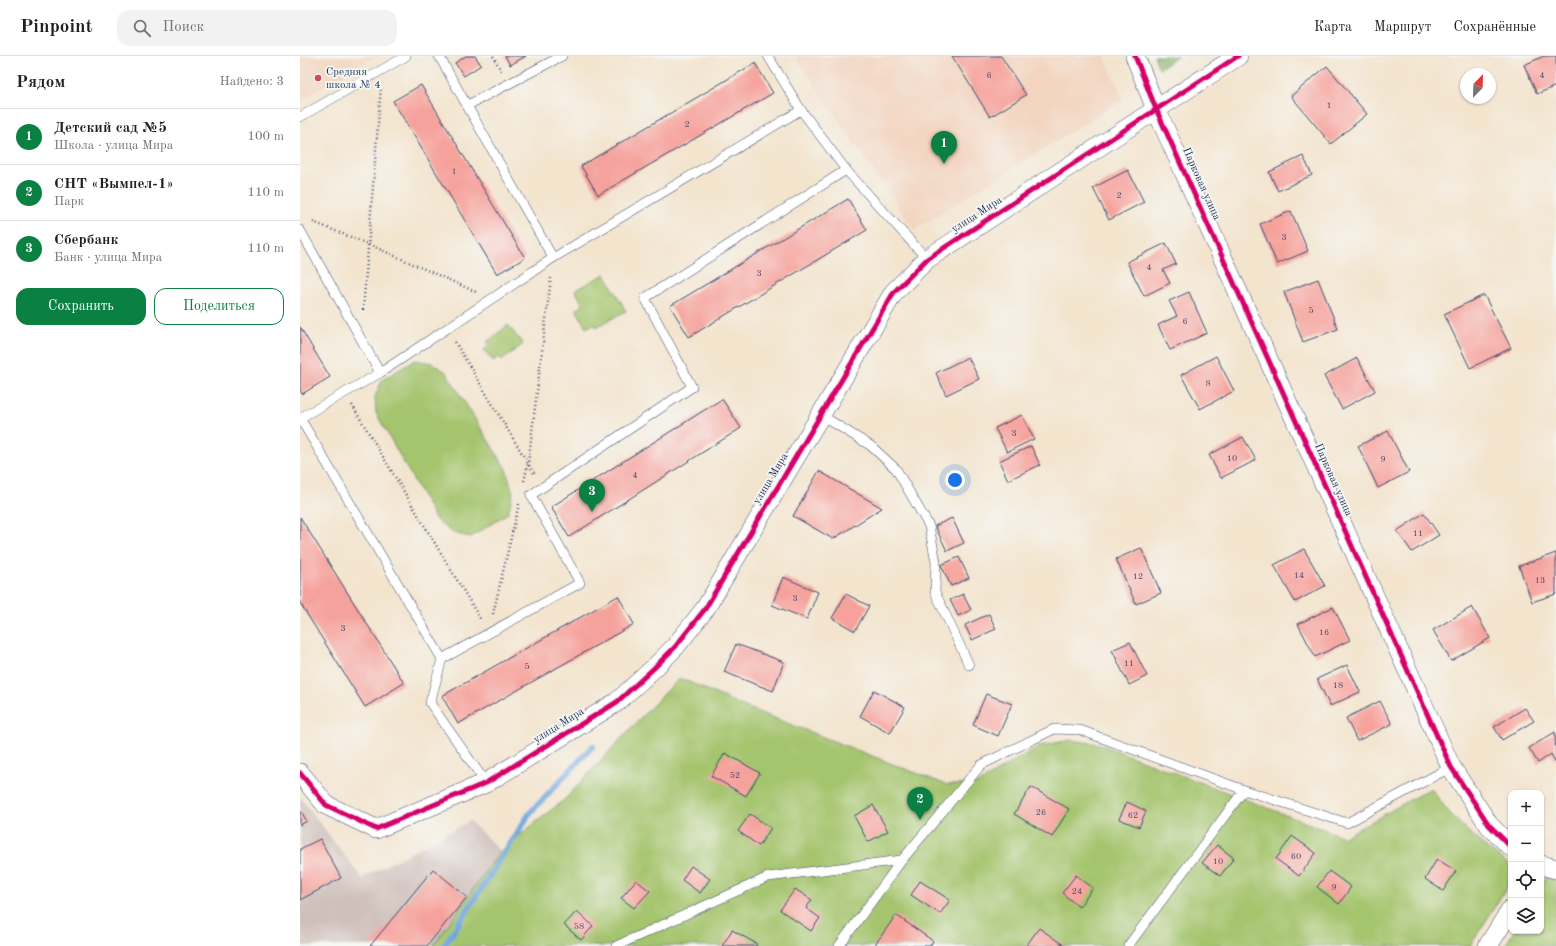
<!DOCTYPE html>
<html lang="ru">
<meta charset="utf-8">
<style>
body{margin:0;font-family:"Old Standard TT",serif;background:#f2f2f2;color:#202124}
.controls{position:absolute;right:12px;bottom:12px;display:grid;overflow:hidden;border-radius:8px;box-shadow:0 1px 3px #0004}
.controls button{width:36px;height:36px;display:grid;place-items:center;padding:0;border:0;border-bottom:1px solid #e0e0e0;background:#fff;color:#202124;font:20px sans-serif}
.compass{position:absolute;left:1160px;top:12px;width:36px;height:36px;border-radius:50%;background:#fff;box-shadow:0 1px 3px #0004;rotate:23deg}
.you{position:absolute;left:655px;top:424px;width:14px;height:14px;margin:-10px;border:3px solid #fff;border-radius:50%;background:#1a73e8;box-shadow:0 0 0 6px #1a73e833}
.badge{display:grid;place-items:center;width:26px;height:26px;border-radius:50%;background:#0b8043;color:#fff;font-size:13px;font-weight:700}
.pin{position:absolute;translate:-50% -33px;filter:drop-shadow(0 1px 2px #0008)}
.pin::after{content:'';position:absolute;top:21px;width:14px;height:12px;background:inherit;clip-path:polygon(0 0,100% 0,50% 100%)}
.list{margin:0;padding:0;list-style:none}
h2{display:flex;justify-content:space-between;align-items:center;height:52px;margin:0;padding:0 16px;font-size:17px}
h2 small{font-size:13px;font-weight:400;color:#757577}
.list li{display:grid;grid-template-columns:26px 1fr auto;gap:12px;align-items:center;box-sizing:border-box;height:56px;padding:0 16px;border-top:1px solid #e0e0e0}
.list b{display:block;font-size:15px;white-space:nowrap}
.list p{margin:0;font-size:13px;white-space:nowrap;color:#757577}
.list em{font-size:13px;font-style:normal;color:#757577}
.actions{display:flex;gap:8px;padding:12px 16px}
.actions a{flex:1;padding:9px 0;border:1px solid #0b8043;border-radius:12px;text-align:center;font-size:14px;color:#0b8043}
.actions .main{background:#0b8043;color:#fff}
.icon{flex:none;width:22px;height:22px;fill:none;stroke:currentColor;stroke-width:2;stroke-linecap:round;stroke-linejoin:round}
.map{position:relative;flex:none;width:1256px;height:890px;overflow:hidden}
header{display:flex;align-items:center;gap:24px;box-sizing:border-box;height:56px;padding:0 20px;background:#fff;border-bottom:1px solid #e0e0e0}
header strong{font-size:19px}
nav{display:flex;gap:22px;margin-inline-start:auto;font-size:14px}
.search{width:280px;height:36px;background:#f2f2f2;display:flex;align-items:center;gap:10px;box-sizing:border-box;padding:0 14px;border-radius:12px;color:#757577;font-size:15px}
main{display:flex}
aside{flex:1;background:#fff}
.map>svg:first-child{display:block}
</style>
<header>
<strong>Pinpoint</strong>
<div class="search"><svg class="icon" aria-label="search" viewBox="0 0 24 24"><circle cx="10" cy="10" r="6"/><path d="M15 15l6 6"/></svg>Поиск</div>
<nav><a>Карта</a><a>Маршрут</a><a>Сохранённые</a></nav>
</header>
<main>
<aside>
<h2>Рядом<small>Найдено: 3</small></h2>
<ul class="list">
<li><span class="badge">1</span><div><b>Детский сад №5</b><p>Школа · улица Мира</p></div><em>100 m</em></li>
<li><span class="badge">2</span><div><b>СНТ «Вымпел-1»</b><p>Парк</p></div><em>110 m</em></li>
<li><span class="badge">3</span><div><b>Сбербанк</b><p>Банк · улица Мира</p></div><em>110 m</em></li>
</ul>
<div class="actions"><a class="main">Сохранить</a><a>Поделиться</a></div>
</aside>
<div class="map">
<svg width="1256" height="890" viewBox="0 0 1256 890">
<rect width="100%" height="100%" fill="#f6f6f2"/>
<filter id="ink" filterUnits="userSpaceOnUse"><feTurbulence type="fractalNoise" baseFrequency=".025" numOctaves="2"/><feDisplacementMap in="SourceGraphic" scale="8" xChannelSelector="R" yChannelSelector="G"/><feConvolveMatrix kernelMatrix="1 2 1 2 8 2 1 2 1" color-interpolation-filters="sRGB"/></filter>
<filter id="wash" filterUnits="userSpaceOnUse"><feTurbulence type="fractalNoise" baseFrequency=".012" numOctaves="4" result="noise"/><feDisplacementMap in="SourceGraphic" scale="16" xChannelSelector="R" yChannelSelector="G"/><feGaussianBlur stdDeviation="0.9" result="paint"/><feColorMatrix in="noise" values="0 0 0 0 0 0 0 0 0 0 0 0 0 0 0 0 0 1.4 0 .05"/><feComposite in="paint" operator="in"/></filter>
<g filter="url(#wash)">
<rect width="100%" height="100%" fill="#f3e4ce"/>
<g fill="#f3d4bf">
<path d="M0,0H74L0,45Z"/>
<path d="M495,0H804L823,43L614,174Z"/>
</g>
<path fill="#cfc0bb" d="M0,741L62,822L170,765L200,795L133,890H0Z"/>
<g fill="#a4c46d" stroke="#607a66">
<path d="M305,218L326,255L296,271L294,268L286,272L276,253L283,249L275,234Z"/>
<path d="M208,269L223,288L202,305L199,300L193,305L184,294L189,289L187,286Z"/>
<path d="M115,304L132,307L146,316L206,413L213,437L208,457L171,481L153,477L136,464L76,357L75,341L82,324Z"/>
<path d="M380,622L443,650L647,729L677,728L739,690L771,684L799,688L1044,781L1131,732C1152,765 1181,788 1211,810V825L1170,890H133L200,795L265,743L345,657Z"/>
<path d="M1247,821L1256,823V890H1205L1214,875H1241V831Z"/>
</g>
<path fill="#83aa60" stroke="#4f6c5f" d="M854,0H879L859,13Z"/>
<g fill="none" stroke-linecap="round" stroke-linejoin="round">
<path stroke="#6da5db" stroke-width="6" d="M144,890L230,757L293,690"/>
</g>
<g id="blocks">
<g fill="#f6a29c">
<path d="M166,0H175L181,9L164,20L155,7Z"/>
<path d="M205,0H226L210,9Z"/>
<path d="M652,0H701L726,39L690,61Z"/>
<path d="M1244,0H1256V30L1237,38L1224,9Z"/>
<path d="M455,7L473,37L298,139L281,110Z"/>
<path d="M1027,10L1067,58L1031,88L991,40Z"/>
<path d="M121,29L225,202L197,218L93,45Z"/>
<path d="M1003,100L1012,119L978,135L969,116Z"/>
<path d="M828,114L844,146L809,164L793,132Z"/>
<path d="M548,143L567,174L389,281L370,250Z"/>
<path d="M991,155L1008,195L977,208L960,168Z"/>
<path d="M866,187L876,208L863,214L870,227L844,240L827,206Z"/>
<path d="M1018,223L1038,273L1003,286L984,236Z"/>
<path d="M889,236L907,277L870,294L858,269L877,260L869,245Z"/>
<path d="M1184,239L1211,292L1170,312L1144,258Z"/>
<path d="M0,271L30,321L2,338L0,334Z"/>
<path d="M916,300L934,335L900,353L881,319Z"/>
<path d="M668,301L679,323L646,339L636,317Z"/>
<path d="M1057,302L1075,335L1042,353L1024,320Z"/>
<path d="M422,343L441,372L269,481L251,451Z"/>
<path d="M722,359L734,383L707,396L695,372Z"/>
<path d="M1088,375L1109,416L1078,432L1058,390Z"/>
<path d="M943,381L956,404L921,422L909,399Z"/>
<path d="M731,390L740,409L708,424L699,405Z"/>
<path d="M519,415L582,452L533,483L493,460Z"/>
<path d="M1124,457L1139,479L1112,496L1097,475Z"/>
<path d="M0,461L104,627L65,651L0,547Z"/>
<path d="M652,462L664,487L647,495L635,470Z"/>
<path d="M841,492L861,537L836,548L816,503Z"/>
<path d="M1004,493L1025,530L995,546L974,509Z"/>
<path d="M1256,497V538L1232,546L1219,510Z"/>
<path d="M659,501L669,522L651,530L641,509Z"/>
<path d="M483,521L518,536L507,563L472,549Z"/>
<path d="M546,538L569,550L555,575L532,562Z"/>
<path d="M663,538L671,554L658,560L650,544Z"/>
<path d="M318,540L334,568L158,668L142,640Z"/>
<path d="M1033,551L1050,584L1015,601L998,568Z"/>
<path d="M1172,551L1190,582L1151,605L1133,574Z"/>
<path d="M689,558L696,573L672,584L665,569Z"/>
<path d="M830,586L847,620L829,629L812,594Z"/>
<path d="M436,588L484,606L473,635L424,616Z"/>
<path d="M1047,609L1060,636L1030,650L1017,623Z"/>
<path d="M574,634L605,651L590,677L560,660Z"/>
<path d="M686,638L712,648L698,680L673,669Z"/>
<path d="M1080,645L1092,668L1057,685L1046,662Z"/>
<path d="M1225,652L1234,665L1202,684L1194,671Z"/>
<path d="M1255,676L1256,707L1251,698L1238,707L1229,692Z"/>
<path d="M425,697L460,717L446,740L411,720Z"/>
<path d="M731,731L769,753L752,781L714,758Z"/>
<path d="M827,746L846,755L839,771L819,763Z"/>
<path d="M573,749L588,775L568,786L554,760Z"/>
<path d="M0,754L7,765L0,769Z"/>
<path d="M450,758L471,772L459,790L438,775Z"/>
<path d="M992,780L1016,797L999,820L976,803Z"/>
<path d="M20,783L41,822L0,844V793Z"/>
<path d="M917,789L934,802L920,820L902,807Z"/>
<path d="M1137,803L1156,815L1143,835L1125,823Z"/>
<path d="M391,810L410,823L400,837L382,824Z"/>
<path d="M133,813L167,841L127,890H70Z"/>
<path d="M1029,815L1051,831L1039,848L1017,831Z"/>
<path d="M776,819L793,832L779,851L762,837Z"/>
<path d="M336,824L350,835L334,852L321,842Z"/>
<path d="M620,825L650,844L640,858L611,839Z"/>
<path d="M495,833L512,844L506,852L520,862L511,875L480,854Z"/>
<path d="M277,855L293,870L281,884L264,869Z"/>
<path d="M596,859L633,885L630,890H574Z"/>
<path d="M739,872L765,890H726Z"/>
<path d="M432,874L457,888L456,890H422Z"/>
</g>
</g>
</g>
<g filter="url(#ink)">
<use href="#blocks" fill-opacity="0" stroke="#3b4a6f" stroke-width="1"/>
<g fill="none" stroke-linecap="round" stroke-linejoin="round">
<defs>
<g id="lane">
<path d="M468,0L501,54"/>
<path d="M168,49L262,0"/>
<path d="M0,61L106,0"/>
<path d="M0,174L80,317"/>
<path d="M253,202L501,54L546,114"/>
<path d="M521,359L571,390L596,413L629,470L636,506L635,536L669,609"/>
<path d="M0,362L80,317L253,202L139,0"/>
<path d="M0,362L142,603L130,647L186,727"/>
<path d="M142,603L280,527L231,439L392,331L345,242L546,114L627,203"/>
<path d="M316,890L468,821L602,804"/>
<path d="M539,890L602,804L681,709L754,673L780,674L944,734L1047,767L1151,711"/>
<path d="M828,890L944,734"/>
</g>
<g id="street">
<path d="M835,0L856,53L1151,711L1189,769L1211,791"/>
<path d="M0,717L26,749L76,773L186,727L317,646L354,612L375,591L405,553L594,236L627,203L938,0"/>
<path d="M1241,809L1256,813"/>
<path d="M1188,890L1211,853"/>
</g>
</defs>
<use href="#lane" stroke="#3b4a6f" stroke-width="10"/>
<use href="#street" stroke="#3b4a6f" stroke-width="20"/>
<g stroke="#3b4a6f" stroke-width="2.5" stroke-dasharray="1 3" stroke-linecap="butt">
<path d="M193,0L201,15"/>
<path d="M13,166L68,188L176,236"/>
<path d="M63,254L81,31"/>
<path d="M155,286L235,419"/>
<path d="M52,349L181,564"/>
<path d="M224,425L228,408L251,222"/>
<path d="M193,558L219,448"/>
</g>
<use href="#lane" stroke="#fff" stroke-width="9"/>
<use href="#street" stroke="#fff" stroke-width="19"/>
<defs>
<g id="cycleway">
<path d="M835,0L856,53L1151,711L1189,769L1211,791"/>
<path d="M0,717L26,749L76,773L186,727L317,646L354,612L375,591L405,553L594,236L627,203L938,0"/>
</g>
</defs>
<use href="#cycleway" stroke="#f6f6f2" stroke-width="8"/>
<use href="#cycleway" stroke="#d6006c" stroke-width="5"/>
</g>
</g>
<circle fill="#d1495b" stroke="#f6f6f2" stroke-width="1.5" cx="18" cy="22" r="4"/>
<g text-anchor="middle" dominant-baseline="central" stroke-width="3.5" stroke-linejoin="round" paint-order="stroke">
<g font-size="9" fill="#524c6e">
<text x="689" y="19">6</text>
<text x="1242" y="19">4</text>
<text x="1029" y="49">1</text>
<text x="387" y="68">2</text>
<text x="154" y="115">1</text>
<text x="819" y="139">2</text>
<text x="984" y="181">3</text>
<text x="849" y="211">4</text>
<text x="459" y="217">3</text>
<text x="1011" y="254">5</text>
<text x="885" y="265">6</text>
<text x="908" y="327">8</text>
<text x="714" y="377">3</text>
<text x="932" y="402">10</text>
<text x="1083" y="403">9</text>
<text x="335" y="419">4</text>
<text x="1118" y="477">11</text>
<text x="999" y="519">14</text>
<text x="838" y="520">12</text>
<text x="1240" y="524">13</text>
<text x="495" y="542">3</text>
<text x="43" y="572">3</text>
<text x="1024" y="576">16</text>
<text x="829" y="607">11</text>
<text x="227" y="610">5</text>
<text x="1038" y="629">18</text>
<text x="435" y="719">52</text>
<text x="741" y="756">26</text>
<text x="833" y="759">62</text>
<text x="996" y="800">60</text>
<text x="918" y="805">10</text>
<text x="1034" y="831">9</text>
<text x="777" y="835">24</text>
<text x="279" y="870">58</text>
</g>
<g font-size="11" fill="#1b2f5e" stroke="#f6f6f2" text-anchor="start">
<text x="26" y="16">Средняя<tspan x="26" dy="13">школа № 4</tspan></text>
</g>
<g font-size="11" fill="#1b2f5e" stroke="#f6f6f2">
<text transform="translate(901 128) rotate(66)">Парковая улица</text>
<text transform="translate(677 159) rotate(-33)">улица Мира</text>
<text transform="translate(471 423) rotate(-59)">улица Мира</text>
<text transform="translate(1033 424) rotate(66)">Парковая улица</text>
<text transform="translate(259 670) rotate(-32)">улица Мира</text>
</g>
</g>
</svg>
<div class="controls">
<button>+</button>
<button>−</button>
<button><svg class="icon" aria-label="locate" viewBox="0 0 24 24"><circle cx="12" cy="12" r="6"/><path d="M12 2v4M12 18v4M2 12h4M18 12h4"/></svg></button>
<button><svg class="icon" aria-label="layers" viewBox="0 0 24 24"><path d="M12 4l9 5-9 5-9-5zM3 14l9 5 9-5"/></svg></button>
</div>
<svg class="compass" viewBox="-18 -18 36 36"><path d="M0-13l5 13h-10z" fill="#e53935"/><path d="M0 13l5-13h-10z" fill="#757577"/></svg>
<div class="you"></div>
<div class="pin badge" style="left:644px;top:108px">1</div>
<div class="pin badge" style="left:620px;top:764px">2</div>
<div class="pin badge" style="left:292px;top:456px">3</div>
</div>
</main>
